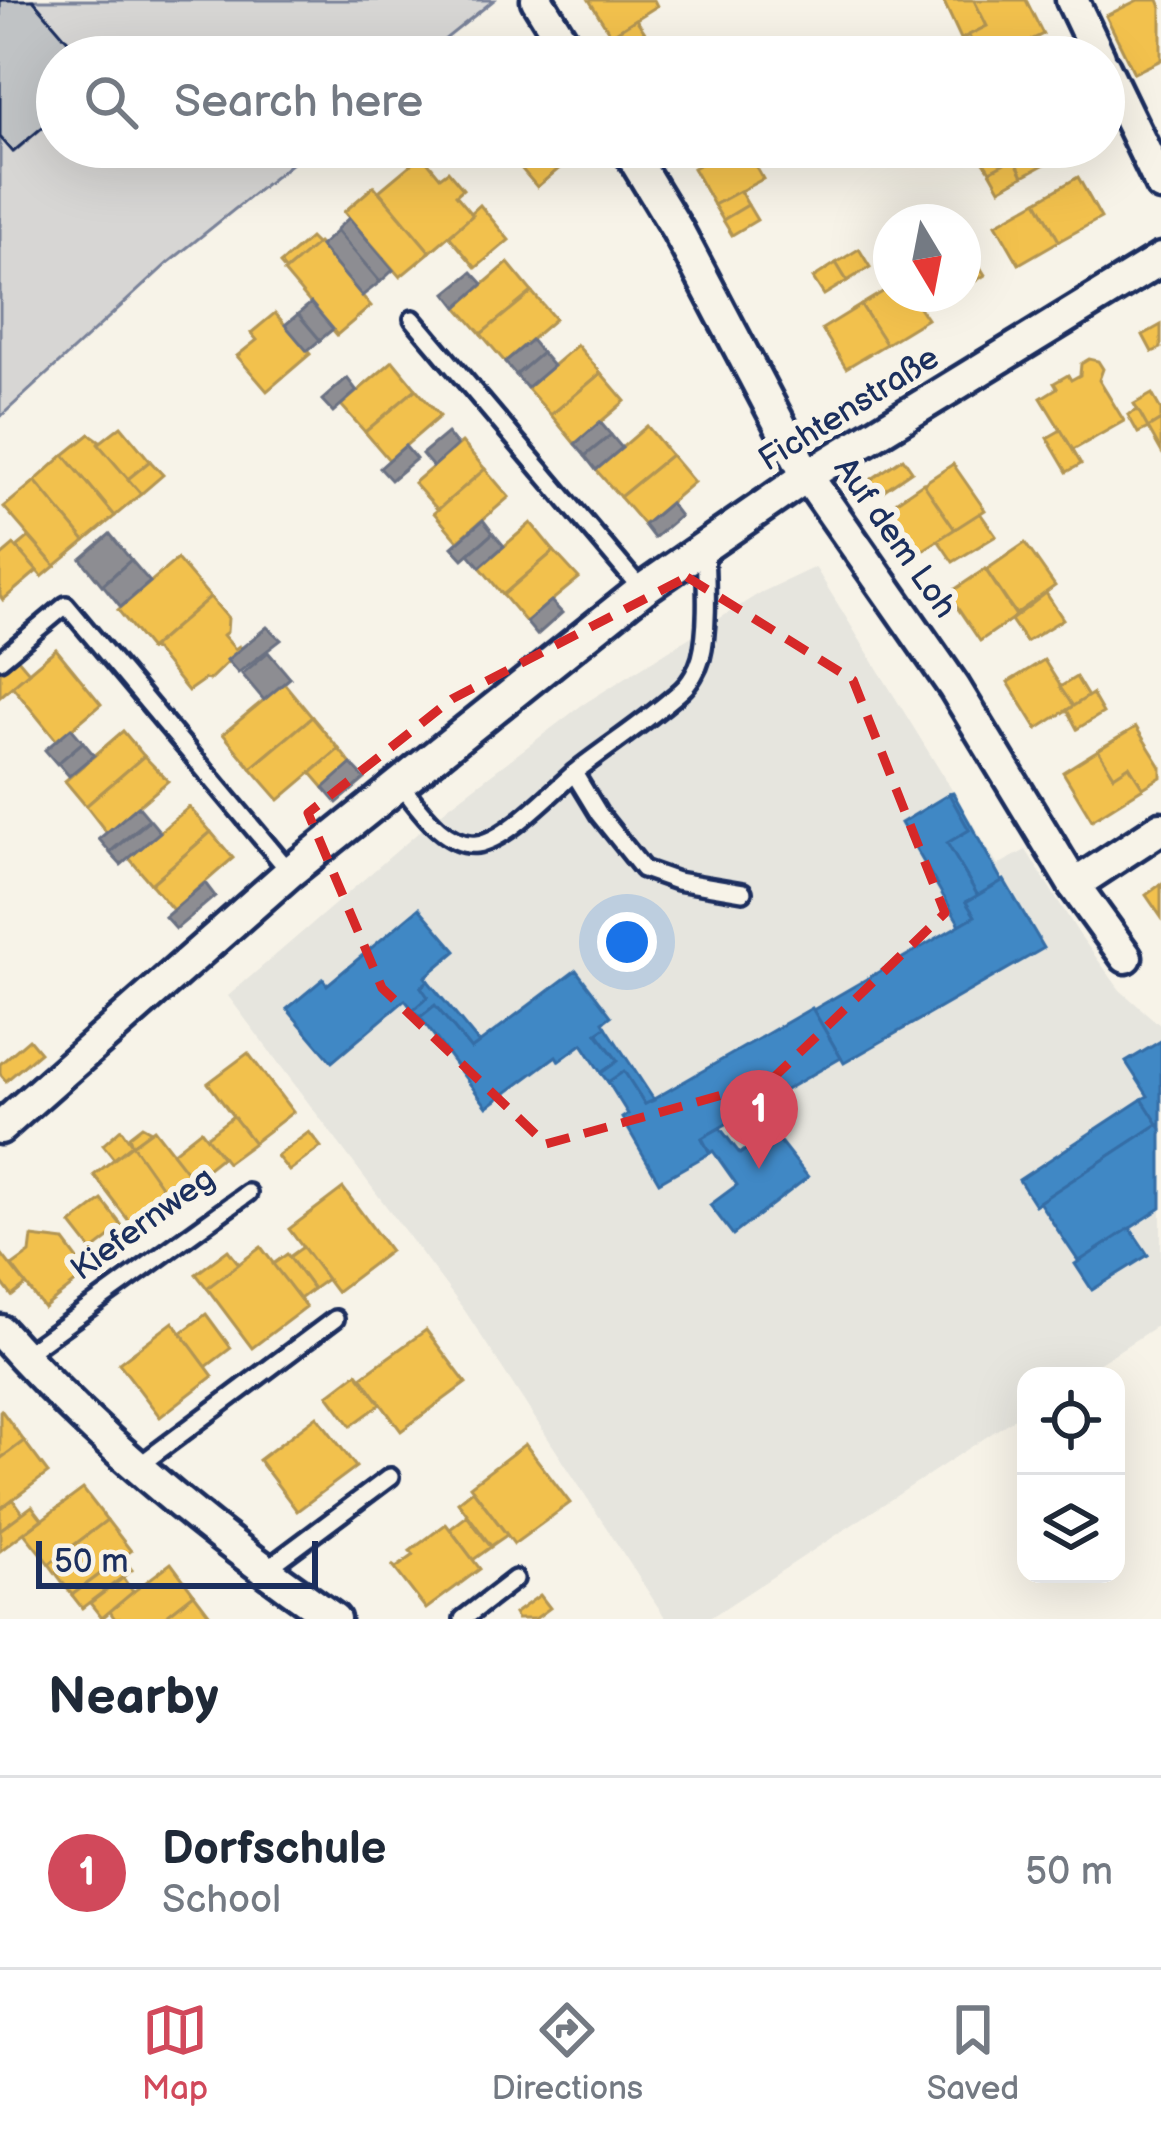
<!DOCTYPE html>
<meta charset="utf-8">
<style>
body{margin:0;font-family:"Balsamiq Sans",sans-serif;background:#f2f2f3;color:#1f2937}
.controls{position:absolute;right:36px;bottom:36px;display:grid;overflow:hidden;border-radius:24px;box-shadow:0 12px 48px #0002}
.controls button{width:108px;height:108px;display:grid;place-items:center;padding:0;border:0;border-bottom:3px solid #e0e1e3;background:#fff;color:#1f2937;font:60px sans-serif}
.compass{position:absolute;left:873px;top:204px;width:108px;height:108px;border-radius:50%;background:#fff;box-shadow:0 12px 48px #0002;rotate:170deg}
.scale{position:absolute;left:36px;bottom:30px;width:282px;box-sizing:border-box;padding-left:12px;border:6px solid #1b2f5e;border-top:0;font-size:33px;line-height:42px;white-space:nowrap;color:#1b2f5e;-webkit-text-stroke:9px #f7f3e8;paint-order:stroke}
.you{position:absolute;left:627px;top:942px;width:42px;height:42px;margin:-30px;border:9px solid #fff;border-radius:50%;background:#1a73e8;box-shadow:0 0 0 18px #1a73e833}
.badge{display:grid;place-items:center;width:78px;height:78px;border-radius:50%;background:#d1495b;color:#fff;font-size:39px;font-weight:700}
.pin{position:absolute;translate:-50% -99px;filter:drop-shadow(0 3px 6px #0008)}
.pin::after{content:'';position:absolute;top:63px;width:42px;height:36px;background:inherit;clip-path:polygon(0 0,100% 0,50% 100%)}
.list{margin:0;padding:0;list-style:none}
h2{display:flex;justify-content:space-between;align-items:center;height:156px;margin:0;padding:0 48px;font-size:51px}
h2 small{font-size:39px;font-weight:400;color:#747a83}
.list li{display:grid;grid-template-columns:78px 1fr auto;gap:36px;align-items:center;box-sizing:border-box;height:192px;padding:0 48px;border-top:3px solid #e0e1e3}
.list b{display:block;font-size:45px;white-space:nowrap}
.list p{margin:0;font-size:39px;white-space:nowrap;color:#747a83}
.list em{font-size:39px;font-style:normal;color:#747a83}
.icon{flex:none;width:66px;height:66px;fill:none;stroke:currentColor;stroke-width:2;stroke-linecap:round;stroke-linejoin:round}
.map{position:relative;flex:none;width:1161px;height:1619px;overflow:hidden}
.search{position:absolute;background:#fff;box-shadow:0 12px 48px #0002;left:36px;right:36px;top:36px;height:132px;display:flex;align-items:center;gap:30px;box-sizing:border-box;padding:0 42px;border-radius:66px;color:#747a83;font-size:45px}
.sheet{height:348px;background:#fff}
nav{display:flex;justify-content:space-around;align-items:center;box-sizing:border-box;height:168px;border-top:3px solid #e0e1e3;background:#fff;font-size:33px;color:#747a83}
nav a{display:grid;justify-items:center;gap:6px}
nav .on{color:#d1495b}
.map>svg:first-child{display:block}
</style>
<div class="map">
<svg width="1161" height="1619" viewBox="0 0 1161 1619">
<rect width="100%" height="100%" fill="#f7f3e8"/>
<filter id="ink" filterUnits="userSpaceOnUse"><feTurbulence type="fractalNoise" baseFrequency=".00833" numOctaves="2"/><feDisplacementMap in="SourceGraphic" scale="24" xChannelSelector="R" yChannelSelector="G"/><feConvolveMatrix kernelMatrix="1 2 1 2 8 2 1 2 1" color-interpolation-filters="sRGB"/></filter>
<g filter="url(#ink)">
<path fill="#e6e5de" d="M815,567L998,865L1026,850L1079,934L1120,990L1161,1026V1323L1080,1376H1026V1411L708,1619H666L465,1311L228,996L448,807L582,705L760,593Z"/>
<g fill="#d7d6d4" stroke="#798299" stroke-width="3">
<path d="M33,0H494L423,57H82Z"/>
<path d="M57,115V147H312L168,263L0,417V137L14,152Z"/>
</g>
<g fill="#f2c14e" stroke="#b29553" stroke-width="3">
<path d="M589,0H654L657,6L611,35Z"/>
<path d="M943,0H974L987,26L961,39Z"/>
<path d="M974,0H1026L1043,34L997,57H979L969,36L961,39L987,26Z"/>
<path d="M1138,0H1158L1161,7V60L1134,73L1106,16Z"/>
<path d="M636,19L646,34L620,50L611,35Z"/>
<path d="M709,43L717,57H691L689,55Z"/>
<path d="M503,147H575L579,152L537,187Z"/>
<path d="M732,147H745L763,179L714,205L693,168Z"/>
<path d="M745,147H767L772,156L755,166Z"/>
<path d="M1007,147L1014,158L990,171L984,162Z"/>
<path d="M1007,147H1033L1014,158Z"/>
<path d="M1033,147H1038L1047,163L1023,176L1014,158Z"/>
<path d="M422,155L440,177L448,171L463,189L456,195L473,215L430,252L379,191Z"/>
<path d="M1014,158L1023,176L1000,189L990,171Z"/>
<path d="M1078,177L1101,218L1059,241L1037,201Z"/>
<path d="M374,186L430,252L400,277L344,212Z"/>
<path d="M740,191L748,205L723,220L714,205Z"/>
<path d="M1037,201L1059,241L1019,264L996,224Z"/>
<path d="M480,205L509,240L476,268L449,236L473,215L471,213Z"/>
<path d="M748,205L757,220L732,235L723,220Z"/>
<path d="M310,238L317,245L286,271L280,264Z"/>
<path d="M318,243L371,306L337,335L284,272Z"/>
<path d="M967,246L985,275L969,285L963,276V248Z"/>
<path d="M859,249L870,267L847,281L836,263Z"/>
<path d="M508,263L532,292L481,334L457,307Z"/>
<path d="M836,263L847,281L824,295L813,278Z"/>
<path d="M891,287V294H910L927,319L886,344L861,305Z"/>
<path d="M532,292L555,319L505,362L481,334Z"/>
<path d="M861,305L886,344L846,368L822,329Z"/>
<path d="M275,313L310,354L267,391L237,356L257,340L251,333Z"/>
<path d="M1161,325V348L1152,352L1143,335Z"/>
<path d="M577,345L601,373L551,415L527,388Z"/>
<path d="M1089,359L1098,361L1103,369L1099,380L1124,421L1073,450L1041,398L1057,388L1054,383L1068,375L1071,380L1080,375L1081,364Z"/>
<path d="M393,361L416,389L365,432L341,405Z"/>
<path d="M601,373L625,401L575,444L551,415Z"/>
<path d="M416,389L440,416L389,460L365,432Z"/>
<path d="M1152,394L1161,410V420L1148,428L1134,404Z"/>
<path d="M1138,410L1148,428L1138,433L1128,415Z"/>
<path d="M1161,420V451L1148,428Z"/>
<path d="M121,426L150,461L128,479L98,444Z"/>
<path d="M647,426L671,455L620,497L596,470Z"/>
<path d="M1061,430L1081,464L1067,472L1047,438Z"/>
<path d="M90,434L100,441L98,444L141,494L115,516L64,455Z"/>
<path d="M462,442L485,469L438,510L414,483Z"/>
<path d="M64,455L115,516L85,541L35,481Z"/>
<path d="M671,455L694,482L644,525L620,497Z"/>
<path d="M903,458L912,471L880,493L870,480Z"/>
<path d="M150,461L163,475L141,494L128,479Z"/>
<path d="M953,464L985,510L955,530L923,484Z"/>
<path d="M485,469L509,497L458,541L434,513Z"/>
<path d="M35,481L85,541L55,566L4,507Z"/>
<path d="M923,483L955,530L920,552L888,507Z"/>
<path d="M980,513L996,536L953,562L938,540Z"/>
<path d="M531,523L554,551L503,595L480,567Z"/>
<path d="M29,537L55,566L42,577L17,547Z"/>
<path d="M1025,543L1055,586L1016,614L986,570Z"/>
<path d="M14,545L37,571L3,600L0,596V557Z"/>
<path d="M554,551L579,578L526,622L503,595Z"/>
<path d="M177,559L210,597L150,649L118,610Z"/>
<path d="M985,569L1016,616L980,641L948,594Z"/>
<path d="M1046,593L1063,619L1026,642L1011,620Z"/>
<path d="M210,597L228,618L227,632L223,635L235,649L239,646L242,648L209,680L205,679L188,691L155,650L150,649Z"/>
<path d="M56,649L101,704L57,741L12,686Z"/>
<path d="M17,658L29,672L0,697V673Z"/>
<path d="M1044,660L1073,706L1037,729L1008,682Z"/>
<path d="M1076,677L1088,697L1073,706L1060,687Z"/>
<path d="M284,683L312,717L251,768L223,734Z"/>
<path d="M1092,694L1103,713L1077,729L1067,710Z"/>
<path d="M312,717L339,749L279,800L251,768Z"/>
<path d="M1136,727L1161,767V777L1143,788L1129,766L1114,776L1098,750Z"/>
<path d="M123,731L144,756L86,806L65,781Z"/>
<path d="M339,749L351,764L324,788L311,773Z"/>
<path d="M1098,750L1114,776L1129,766L1143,788L1092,820L1063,772Z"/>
<path d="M144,756L168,781L107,833L86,806Z"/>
<path d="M189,807L211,832L151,884L129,858Z"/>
<path d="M211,832L233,858L173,910L151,884Z"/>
<path d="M1161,884V917L1146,895Z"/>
<path d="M29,1039L40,1052L6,1081L0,1074V1064Z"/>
<path d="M248,1053L293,1112L253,1143L208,1083Z"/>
<path d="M233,1116L254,1143L227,1163L206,1137Z"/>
<path d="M142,1126L151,1131L132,1145L129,1136Z"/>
<path d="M121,1129L132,1145L114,1159L103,1145Z"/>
<path d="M154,1129L195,1182L171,1201L132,1145Z"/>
<path d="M201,1130L222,1157L193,1180L172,1153Z"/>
<path d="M309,1132L321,1147L289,1171L277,1156Z"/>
<path d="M132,1145L173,1203L135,1229L94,1175Z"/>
<path d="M343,1188L390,1251L336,1292L289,1229Z"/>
<path d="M102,1200L123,1227L92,1251L71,1224Z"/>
<path d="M32,1237L64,1241L88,1273L44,1308L12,1266L30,1253Z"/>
<path d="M261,1247L306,1307L252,1348L207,1288Z"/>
<path d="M303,1247L327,1279L313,1289L289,1257Z"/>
<path d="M228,1250L239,1264L207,1288L196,1274Z"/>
<path d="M0,1252L26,1285L12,1296L0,1280Z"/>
<path d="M287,1254L313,1289L300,1299L273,1264Z"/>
<path d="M206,1314L231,1348L206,1367L181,1333Z"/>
<path d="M173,1322L213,1376L160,1417L119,1363Z"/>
<path d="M426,1330L466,1383L401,1431L361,1377Z"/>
<path d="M357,1373L381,1404L351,1426L328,1395Z"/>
<path d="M1,1410L24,1441L0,1459V1411Z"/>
<path d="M317,1416L356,1467L297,1511L259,1460Z"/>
<path d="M24,1441L48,1473L0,1509V1459Z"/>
<path d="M525,1444L570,1503L514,1544L470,1486Z"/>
<path d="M83,1489L107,1520L49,1564L24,1533Z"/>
<path d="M473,1490L507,1535L491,1546L458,1502Z"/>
<path d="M13,1499L23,1513L0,1530V1509Z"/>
<path d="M32,1506L42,1519L0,1551V1530Z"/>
<path d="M467,1516L491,1547L473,1560L450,1529Z"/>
<path d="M107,1520L131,1551L72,1595L49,1564Z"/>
<path d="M446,1524L480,1569L426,1609L392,1565L396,1568L414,1555L410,1551Z"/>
<path d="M122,1558L132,1570L82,1608L72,1595Z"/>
<path d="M171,1563L194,1594L162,1619H115L109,1610Z"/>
<path d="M123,1578L133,1592L102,1618L90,1603Z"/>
<path d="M194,1594L213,1619H162Z"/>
<path d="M540,1595L550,1608L535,1619H517L514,1614Z"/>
</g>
<g fill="#3f88c5" stroke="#346da6" stroke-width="3">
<path d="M953,793L1002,881L978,896L947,843L969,830L949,794Z"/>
<path d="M949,794L969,830L947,843L978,896L966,902L975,916L960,925L901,823Z"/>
<path d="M1004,880L1044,948L844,1063L813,1010L975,916L966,902Z"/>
<path d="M419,908L456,951L425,977L428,981L421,987L428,997L413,1010L405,1000L332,1062L287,1009L323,979L327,985Z"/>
<path d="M576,970L611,1016L603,1022L606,1027L597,1033L618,1061L601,1073L582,1044L559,1061L556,1056L487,1107L420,1017L435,1005L471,1049Z"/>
<path d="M428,981L479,1043L471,1049L435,1005L420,1017L413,1010L428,997L421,987Z"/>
<path d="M812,1008L841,1058L702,1138L710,1153L659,1182L622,1118L628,1114L608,1082L624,1071L645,1104Z"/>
<path d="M606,1027L654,1100L645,1104L624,1071L608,1082L601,1073L618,1061L597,1033Z"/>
<path d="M1161,1041V1129L1142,1099L1148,1096L1126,1062Z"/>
<path d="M1142,1099L1158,1124L1035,1205L1019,1180Z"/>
<path d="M1158,1124L1161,1129V1208L1079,1262L1039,1202Z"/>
<path d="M720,1128L740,1154L771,1130L808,1177L733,1235L710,1205L737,1185L713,1151L710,1153L702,1138Z"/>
<path d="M1130,1228L1148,1255L1092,1290L1075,1264Z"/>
</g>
<g fill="#8d8d92" stroke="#6b7182" stroke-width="3">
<path d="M349,218L393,270L380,282L336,230Z"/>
<path d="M337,231L380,282L362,296L320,246Z"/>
<path d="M472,272L483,284L457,307L446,293Z"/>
<path d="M311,303L333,329L320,340L298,314Z"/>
<path d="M298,314L320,340L307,351L285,325Z"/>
<path d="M531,340L542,353L516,375L505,362Z"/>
<path d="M542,353L553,366L527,388L516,375Z"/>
<path d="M347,378L357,391L333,412L322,400Z"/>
<path d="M600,422L611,435L585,456L575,444Z"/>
<path d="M447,433L457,445L433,467L422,454Z"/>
<path d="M611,435L622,448L596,470L585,456Z"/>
<path d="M405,446L416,459L391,480L380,468Z"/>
<path d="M670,503L680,516L654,538L644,525Z"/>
<path d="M483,520L493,533L463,559L452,547Z"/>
<path d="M493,533L504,546L480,567L469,554Z"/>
<path d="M110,534L131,560L102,585L81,559Z"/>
<path d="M131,560L150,582L121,607L103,585Z"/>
<path d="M551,601L562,613L537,635L526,622Z"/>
<path d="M267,627L281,640L238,673L227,660Z"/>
<path d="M268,652L290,678L264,700L242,674Z"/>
<path d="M71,728L83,742L57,764L45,750Z"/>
<path d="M83,742L94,755L69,776L58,763Z"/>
<path d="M351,764L365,779L337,803L324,788Z"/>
<path d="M138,806L149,819L110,852L99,839Z"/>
<path d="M150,820L160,832L121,865L110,853Z"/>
<path d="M205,883L215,896L176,929L165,917Z"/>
</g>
<path fill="#c0c3c5" stroke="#1b2f5e" stroke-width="3" d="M0,0H33L82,57H57V115L13,152L0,137Z"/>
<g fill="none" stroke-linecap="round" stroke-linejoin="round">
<defs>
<g id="lane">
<path d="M413,319L642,590"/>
<path d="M0,660L66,605L290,872"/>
<path d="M574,773L599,814L643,869L677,881L743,892"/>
<path d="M400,784C418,806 444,848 477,844C508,840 555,788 580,768C614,742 651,718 682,690C690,683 698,669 701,658C709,628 706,580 705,548"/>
<path d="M22,1356L248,1193"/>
<path d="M137,1467L335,1319"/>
<path d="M264,1571L390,1477"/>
<path d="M463,1619L515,1579"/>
</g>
<g id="street">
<path d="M537,0L572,57"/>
<path d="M1072,0L1099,57"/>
<path d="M1104,67L1161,185"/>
<path d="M627,147L678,231L807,476L954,687L1074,885L1126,957"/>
<path d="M1074,885L1161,828"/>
<path d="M0,1128L290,872L642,590L807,476L1161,259"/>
<path d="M0,1331C97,1441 214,1536 334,1619"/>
</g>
</defs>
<use href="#lane" stroke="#1b2f5e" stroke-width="24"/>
<use href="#street" stroke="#1b2f5e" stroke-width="39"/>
<use href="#lane" stroke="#f7f3e8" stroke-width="15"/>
<use href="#street" stroke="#f7f3e8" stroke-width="30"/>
</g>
</g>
<path fill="none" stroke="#d62828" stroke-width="9" stroke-dasharray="24 15" stroke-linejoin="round" d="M687,577L853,680L945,913L769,1082L546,1144L382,988L308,813L452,699Z"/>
<g text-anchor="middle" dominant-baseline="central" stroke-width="12" stroke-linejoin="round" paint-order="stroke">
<g font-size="33" fill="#1b2f5e" stroke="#f7f3e8">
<text transform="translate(849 409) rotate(-32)">Fichtenstraße</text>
<text transform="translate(895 538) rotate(55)">Auf dem Loh</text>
<text transform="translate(143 1224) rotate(-36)">Kiefernweg</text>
</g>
</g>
</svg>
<div class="controls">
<button><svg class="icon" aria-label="locate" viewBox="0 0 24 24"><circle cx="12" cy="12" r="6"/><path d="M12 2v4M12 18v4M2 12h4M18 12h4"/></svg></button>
<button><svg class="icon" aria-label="layers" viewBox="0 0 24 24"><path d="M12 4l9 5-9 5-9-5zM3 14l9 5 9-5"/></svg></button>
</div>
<svg class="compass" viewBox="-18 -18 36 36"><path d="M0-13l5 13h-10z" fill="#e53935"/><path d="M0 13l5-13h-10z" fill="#747a83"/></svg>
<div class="scale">50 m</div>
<div class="you"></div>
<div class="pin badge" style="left:759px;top:1169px">1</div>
<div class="search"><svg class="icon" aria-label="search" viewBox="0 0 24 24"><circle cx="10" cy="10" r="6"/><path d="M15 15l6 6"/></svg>Search here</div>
</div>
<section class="sheet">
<h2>Nearby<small></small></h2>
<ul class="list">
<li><span class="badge">1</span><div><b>Dorfschule</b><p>School</p></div><em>50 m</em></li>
</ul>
</section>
<nav>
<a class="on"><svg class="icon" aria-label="map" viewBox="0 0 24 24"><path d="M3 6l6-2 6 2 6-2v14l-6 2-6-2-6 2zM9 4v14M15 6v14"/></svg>Map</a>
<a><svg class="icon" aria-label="directions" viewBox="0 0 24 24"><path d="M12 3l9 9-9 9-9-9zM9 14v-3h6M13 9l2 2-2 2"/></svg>Directions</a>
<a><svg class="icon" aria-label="saved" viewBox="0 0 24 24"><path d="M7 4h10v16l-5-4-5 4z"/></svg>Saved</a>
</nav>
